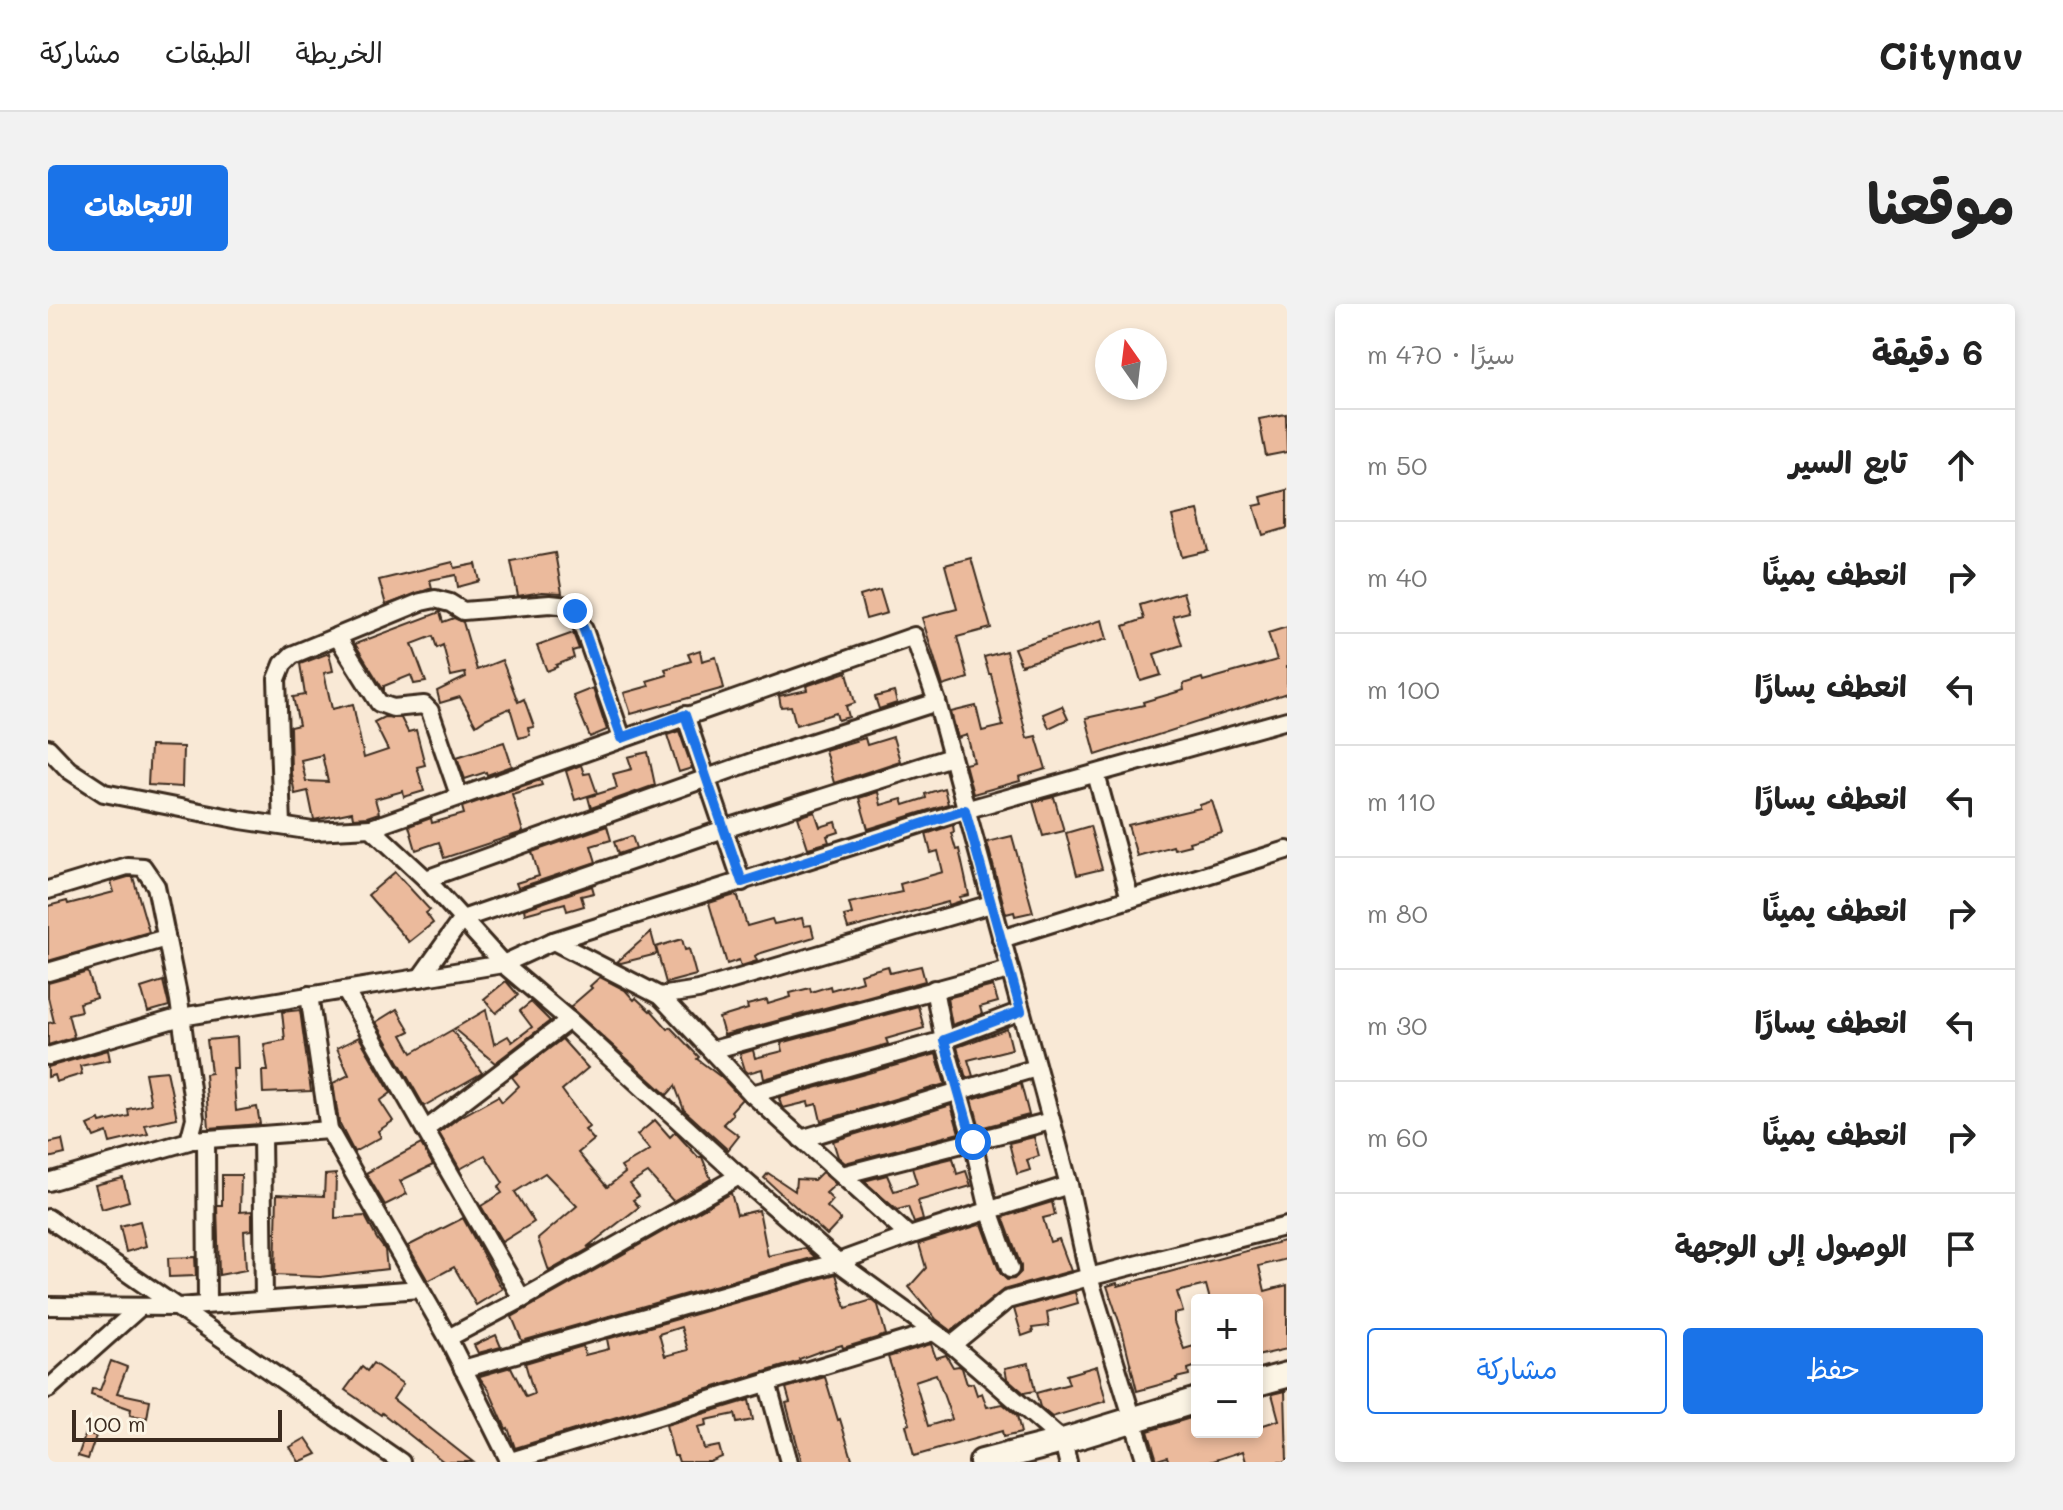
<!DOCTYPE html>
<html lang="ar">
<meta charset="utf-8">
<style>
body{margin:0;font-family:Mali,"Playpen Sans Arabic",sans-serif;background:#f2f2f2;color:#222;direction:rtl}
.controls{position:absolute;right:24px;bottom:24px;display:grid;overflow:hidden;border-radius:8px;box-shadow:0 4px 12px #0003}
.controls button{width:72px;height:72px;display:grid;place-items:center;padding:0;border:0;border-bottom:2px solid #e0e0e0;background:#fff;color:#222;font:40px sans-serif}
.compass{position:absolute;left:1047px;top:24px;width:72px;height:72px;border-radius:50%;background:#fff;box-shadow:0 4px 12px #0003;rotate:346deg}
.scale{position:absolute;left:24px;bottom:20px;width:210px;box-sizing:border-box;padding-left:8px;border:4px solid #3b2a1e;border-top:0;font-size:22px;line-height:28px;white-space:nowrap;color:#3b2a1e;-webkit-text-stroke:6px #fcf5e5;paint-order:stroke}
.stop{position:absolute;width:24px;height:24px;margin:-18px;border:6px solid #1a73e8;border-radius:50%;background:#fff}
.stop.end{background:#1a73e8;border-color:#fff;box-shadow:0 2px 8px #0008}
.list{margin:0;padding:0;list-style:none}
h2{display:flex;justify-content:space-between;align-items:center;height:104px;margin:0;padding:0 32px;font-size:34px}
h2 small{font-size:26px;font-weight:400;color:#767676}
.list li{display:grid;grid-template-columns:52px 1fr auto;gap:24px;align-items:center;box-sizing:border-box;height:112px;padding:0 32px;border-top:2px solid #e0e0e0}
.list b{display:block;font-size:30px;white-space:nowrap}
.list em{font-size:26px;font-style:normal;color:#767676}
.actions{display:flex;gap:16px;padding:24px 32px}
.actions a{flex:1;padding:18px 0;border:2px solid #1a73e8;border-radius:8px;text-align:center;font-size:28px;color:#1a73e8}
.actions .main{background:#1a73e8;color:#fff}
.icon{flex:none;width:44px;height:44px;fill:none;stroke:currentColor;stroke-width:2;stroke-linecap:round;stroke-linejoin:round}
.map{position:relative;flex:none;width:1239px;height:1158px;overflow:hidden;direction:ltr;border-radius:8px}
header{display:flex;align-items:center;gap:48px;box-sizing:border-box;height:112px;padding:0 40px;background:#fff;border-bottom:2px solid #e0e0e0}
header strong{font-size:38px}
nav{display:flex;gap:44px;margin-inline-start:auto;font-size:28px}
.intro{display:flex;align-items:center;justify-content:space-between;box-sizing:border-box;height:192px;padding:0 48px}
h1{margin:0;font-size:56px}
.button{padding:20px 36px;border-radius:8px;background:#1a73e8;color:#fff;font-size:28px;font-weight:700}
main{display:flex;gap:48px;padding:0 48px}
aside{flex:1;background:#fff;border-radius:8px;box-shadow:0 4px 12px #0003}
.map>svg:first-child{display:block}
</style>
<header>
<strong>Citynav</strong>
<nav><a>الخريطة</a><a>الطبقات</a><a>مشاركة</a></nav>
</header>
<div class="intro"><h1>موقعنا</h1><a class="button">الاتجاهات</a></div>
<main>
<aside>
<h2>6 دقيقة<small>سيرًا · 470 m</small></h2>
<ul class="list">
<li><svg class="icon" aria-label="ahead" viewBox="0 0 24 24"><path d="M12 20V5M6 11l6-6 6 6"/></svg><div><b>تابع السير</b></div><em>50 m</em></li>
<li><svg class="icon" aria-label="right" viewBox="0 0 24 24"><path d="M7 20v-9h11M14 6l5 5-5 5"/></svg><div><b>انعطف يمينًا</b></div><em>40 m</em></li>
<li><svg class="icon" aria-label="left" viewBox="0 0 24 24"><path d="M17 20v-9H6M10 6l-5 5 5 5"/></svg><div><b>انعطف يسارًا</b></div><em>100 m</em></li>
<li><svg class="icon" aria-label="left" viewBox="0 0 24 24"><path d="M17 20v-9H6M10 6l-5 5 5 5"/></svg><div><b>انعطف يسارًا</b></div><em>110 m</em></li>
<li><svg class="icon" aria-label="right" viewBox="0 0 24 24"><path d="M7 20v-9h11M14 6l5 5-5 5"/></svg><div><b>انعطف يمينًا</b></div><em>80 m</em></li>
<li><svg class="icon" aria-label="left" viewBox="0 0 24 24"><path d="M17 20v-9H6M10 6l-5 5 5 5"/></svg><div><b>انعطف يسارًا</b></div><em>30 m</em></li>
<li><svg class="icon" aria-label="right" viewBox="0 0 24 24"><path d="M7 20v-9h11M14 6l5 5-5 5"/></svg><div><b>انعطف يمينًا</b></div><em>60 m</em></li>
<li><svg class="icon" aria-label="arrive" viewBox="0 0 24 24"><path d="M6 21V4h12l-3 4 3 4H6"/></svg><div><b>الوصول إلى الوجهة</b></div></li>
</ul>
<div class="actions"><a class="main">حفظ</a><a>مشاركة</a></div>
</aside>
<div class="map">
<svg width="1239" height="1158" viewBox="0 0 1239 1158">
<rect width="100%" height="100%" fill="#f9e9d6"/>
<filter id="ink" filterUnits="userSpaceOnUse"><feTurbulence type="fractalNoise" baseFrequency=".0125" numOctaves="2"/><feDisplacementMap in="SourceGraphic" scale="16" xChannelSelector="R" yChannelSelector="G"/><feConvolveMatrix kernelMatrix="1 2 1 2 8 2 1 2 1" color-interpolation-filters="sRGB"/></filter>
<g filter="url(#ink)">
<g fill="#ebba9c" stroke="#3b2a1e" stroke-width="2" fill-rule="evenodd">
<path d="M1238,110L1239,148L1218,152L1211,115Z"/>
<path d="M1239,186V224L1215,231L1206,202L1215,200L1213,193Z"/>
<path d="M1150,206L1160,247L1134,253L1124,212Z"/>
<path d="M507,249L514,289L494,288L470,292L463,257Z"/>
<path d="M923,254L943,324L909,333L920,374L895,382L874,314L909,305L897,261Z"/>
<path d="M405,258L407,264L428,260L432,277L410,283L408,271L382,276L384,284L338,301L331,276Z"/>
<path d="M832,286L839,309L818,315L812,292Z"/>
<path d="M1135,288L1141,308L1125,312L1134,341L1106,350L1113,371L1093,377L1076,322L1096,315L1092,301Z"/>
<path d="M392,308L395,318L406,314L415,318L429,366L454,356L470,398L476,395L486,423L480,424L482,431L471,434L462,404L437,415L428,421L412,393L392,399L389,387L418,373L417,369L403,372L395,341L389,344L385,332L364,340L378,378L366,380L363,371L336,382V387L307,340Z"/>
<path d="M1054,316L1059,335L973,361L966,344Z"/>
<path d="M1239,323V389L1048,451L1038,414L1096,401L1095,398L1136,386L1135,380L1154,374L1155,377L1229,356L1220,329Z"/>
<path d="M525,329L531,345L524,347L526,354L508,361L509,363L499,367L489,342Z"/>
<path d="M652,346L654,357L668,353L676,384L583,410L576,389L601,382L599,377L619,371L617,365L643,357L640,350Z"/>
<path d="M958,347L979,434L988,432L998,465L971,473L972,477L925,490L917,460L926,458L919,431L910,434L903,408L928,402L934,427L955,422L943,370H941L936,353Z"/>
<path d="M281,349L285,367L276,369L284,405L305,400L316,454L340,446L326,418L336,413L353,414L360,428L368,426L377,461L369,463L376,487L356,493L355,487L327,495L331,509L319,513L305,514L304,508L266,516L260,487L247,490L243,470L242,423L251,421L245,393L257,391L252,360ZM274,451L280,478L258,477L253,456Z"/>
<path d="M799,368L807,399L798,402L801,413L790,416L788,409L748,421L743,402L733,403L731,392L759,386L758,382Z"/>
<path d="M545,384L559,426L542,433L525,392Z"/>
<path d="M846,388L849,399L831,405L827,393Z"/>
<path d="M1014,402L1020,415L1001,424L995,410Z"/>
<path d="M631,427L644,464L631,468L619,431Z"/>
<path d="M845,433L852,457L786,479L777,446L817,434L819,441Z"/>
<path d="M456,438L464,462L439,471L438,468L417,475L409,453Z"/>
<path d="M102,442L135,443L134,483L100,481Z"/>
<path d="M600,448L607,481L543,504L540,493L569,484L565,470L584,465L580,453Z"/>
<path d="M533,461L536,470L542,469L549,489L527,496L518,467Z"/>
<path d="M492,476L494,481L464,490L475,528L396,554L391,538L368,546L361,522L383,514L384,519L416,510L414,503Z"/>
<path d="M896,484L900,500L820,525L811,494L830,488L833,501L854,495L856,501L878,494L877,490Z"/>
<path d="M1006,493L1016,527L995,532L985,498Z"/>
<path d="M1164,497L1174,529L1141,538L1142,541L1126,545L1125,542L1089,552L1080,521L1152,504V501Z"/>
<path d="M767,508L772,523L788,518L791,528L779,532L781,538L760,544L750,513Z"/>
<path d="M905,521L906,528L903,529L908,546L911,545L921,591L912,593L913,597L901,601L900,598L800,625L796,612L804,610L801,599L854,588L852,580L895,568L890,547L883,549L878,530Z"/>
<path d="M559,522L563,536L543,542L548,558L470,584L468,579L491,572L484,548Z"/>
<path d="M1042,522L1054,565L1029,571L1018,529Z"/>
<path d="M584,532L588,544L570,550L566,538Z"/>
<path d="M964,532L985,608L967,612L966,608L958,610L939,538Z"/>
<path d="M347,568L382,606L378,609L385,619L361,638L320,591Z"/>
<path d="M80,573H85L101,628L0,657V602L19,597L20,600L66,588L63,578Z"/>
<path d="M544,582L546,589L533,592L536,602L519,607L517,599L477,610L476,605Z"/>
<path d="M687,591L690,593L699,622L724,615L726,620L754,614L756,622L763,621L766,633L710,650L707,652L709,657L693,662L691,656L679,660L661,599Z"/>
<path d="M603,628L609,650L573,659L569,658Z"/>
<path d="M634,635L637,646L641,645L648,671L618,679L608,643Z"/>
<path d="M840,662L842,669L873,662L877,677L676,731L671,714L700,705L699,701L719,696L720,700L743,693L742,689L762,684L763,688L782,682L783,686L814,677L812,670Z"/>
<path d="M40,668L48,694L31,699L33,707L20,710L26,733L0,741V719L6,718L0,693V679Z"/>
<path d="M552,673L577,686L586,696L588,694L602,707L603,706L620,725L622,723L651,753L649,755L673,773L694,795L683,807L685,810L675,820L691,832L680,846L636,806L627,782L619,791L522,703L544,684L542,682Z"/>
<path d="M115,677L121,702L100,708L93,684Z"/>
<path d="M458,677L470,691L448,709L436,695Z"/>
<path d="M945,682L950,698L932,703L934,710L904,721L899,694Z"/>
<path d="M483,698L502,717L447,759L406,725L438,706L446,740L460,732L464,738L484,723L472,707Z"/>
<path d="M870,702L876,724L838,735L840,740L716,775L714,765L700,769L697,766L692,750L705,746L707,754L735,747L733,739Z"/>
<path d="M349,705L362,727L354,731L364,749L404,726L434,769L376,802L328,718Z"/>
<path d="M252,706L263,787L215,789L214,767H220L216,740L237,736L234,708Z"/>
<path d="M959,725L964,745L920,756L925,772L918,774L909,743Z"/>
<path d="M189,733L190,765H185L188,807L209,803L212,820L161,824L157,770L163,769L159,736Z"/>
<path d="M311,733L343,789L332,797L345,817L330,827L333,833L306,848L291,819L285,779L301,771L289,744Z"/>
<path d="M514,735L540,764L514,786L541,823L537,826L546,836L530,849L559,883L577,869L573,863L602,846L589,831L607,816L622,833L627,828L650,853H654L663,875L625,897L600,869L582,880L591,892L585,896L591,903L539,943L549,940L501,967L490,935L529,902L497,869L467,888L486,918L454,938L433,902L454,889L450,883L455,879L437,851L412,865L391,829L409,815L450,792L454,798L471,782L464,773Z"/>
<path d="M60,746L62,756L32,762L34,770L8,778L6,771L0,773V763Z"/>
<path d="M888,750L897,780L773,817L769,800L761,802L760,798L735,804L733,801L731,794Z"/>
<path d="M119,767L129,814L97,821L100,830L62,839L59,828L46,833L40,821L51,816L52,819L81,812L80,805L103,800L97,769Z"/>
<path d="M973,780L981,811L932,824L924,795Z"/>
<path d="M903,801L911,829L797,859L790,853L785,837Z"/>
<path d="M986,833L991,852L979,856L982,866L969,870L961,839Z"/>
<path d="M14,836L17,850L0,854V839Z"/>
<path d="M373,840L385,861L352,877L359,890L337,901L318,869Z"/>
<path d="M905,854L909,870L918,867L923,882L870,897L875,916L866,919L860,903L849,906L816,877L839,871L846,887L869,880L864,864Z"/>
<path d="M774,868L788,880L778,889L785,896L779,903L793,916L779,931L716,874L720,869L747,887L748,875L766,876Z"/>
<path d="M288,870L287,914L317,912L329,935L337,946L339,965L272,973L227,971L229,890L276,892L277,871Z"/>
<path d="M174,871H193L192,908L204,907V926L196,927L198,966L171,971L169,901H174Z"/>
<path d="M75,874L81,897L54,905L47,881Z"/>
<path d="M683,889L689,911L711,906L720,952L757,944L767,953L474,1037L464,1013Z"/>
<path d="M1004,898L1007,911L995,914L1002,938L1011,935L1023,967L955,986L904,1027L888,1015L861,983L878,964L871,940L934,920L952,969L959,976L966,975L973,968V962L955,913Z"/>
<path d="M415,914L454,985L428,1001L406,963L380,977L360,942Z"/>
<path d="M92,917L98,942L78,948L72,922Z"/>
<path d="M1239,936V955L1211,962L1217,987L1239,981V1045L1209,1052V996H1162L1158,981L1129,988L1135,1008L1126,1010V1018L1136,1045L1149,1041V1062L1140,1065L1141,1071L1128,1074L1129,1076L1089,1087L1074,1026L1059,982L1069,979L1070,982Z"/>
<path d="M147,953L148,972L121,973L120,954Z"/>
<path d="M788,970L798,1004L824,996L830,1001L838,1031L795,1044L794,1041L770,1048L751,1055L752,1057L467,1144L460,1124L458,1125L441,1086L432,1074V1072L463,1063L478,1093L486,1090L477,1059L535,1042L537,1051L561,1045L559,1035ZM633,1023L640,1046L617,1052L611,1030Z"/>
<path d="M1027,988L1030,999L999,1008L1001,1022L984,1024L985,1028L974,1032L966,1005Z"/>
<path d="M448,1031L453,1043L430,1049L426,1041Z"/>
<path d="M883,1040L888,1054L898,1051L905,1063L911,1062L914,1064L919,1080L925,1079L929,1091L934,1089L939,1103L955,1100L969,1112L973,1129L955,1133L954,1127L866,1152L858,1121L862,1120L840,1053ZM888,1070L904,1115L880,1122L867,1077Z"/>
<path d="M63,1057L79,1063L69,1089L102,1096L99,1114L82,1111L83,1105L43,1091L44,1085L52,1086Z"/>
<path d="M325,1059L355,1080L345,1095L425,1158H396L334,1109L333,1111L297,1086L314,1063L319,1067Z"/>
<path d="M981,1059L987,1087L976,1089L959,1074L957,1064Z"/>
<path d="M1049,1062L1058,1097L1004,1113L992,1103L988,1089L1021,1080L1018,1071Z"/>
<path d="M777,1073L790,1116L792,1115L805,1158H754L738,1099L742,1098L738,1084Z"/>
<path d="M1237,1087L1239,1158H1198L1195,1147L1161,1158H1121L1119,1153L1109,1156L1100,1127L1149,1112V1128H1209V1123L1231,1116L1224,1090Z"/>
<path d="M701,1096L705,1116L689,1119L687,1110L658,1116L659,1121L650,1123L656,1145L671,1142L674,1153L662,1158H631L629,1152H626L618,1121Z"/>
<path d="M38,1129L48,1132L40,1155L30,1152Z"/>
<path d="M258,1134L269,1150L251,1158L242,1143Z"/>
</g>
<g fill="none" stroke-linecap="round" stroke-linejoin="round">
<defs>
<g id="street">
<path d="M289,332L331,399L345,404L376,401L382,407L411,491"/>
<path d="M637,411L694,578"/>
<path d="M0,444L21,466L56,489L193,516L265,527L323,524L378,575L455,660L521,716L691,872L790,958L904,1041L1015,1137L1020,1158"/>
<path d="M1048,470L1082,595"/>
<path d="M234,522L229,375L235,360L244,351L373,298L387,295L402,299L415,307L502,300L521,302L527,307L536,326L574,434"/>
<path d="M323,524L866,332L889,398L1021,881L1041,973L1098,1158"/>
<path d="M378,575L712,455L889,398"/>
<path d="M0,586L79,562L95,563L108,582L131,696L147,814L141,837L0,878"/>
<path d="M953,635L1239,546"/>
<path d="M505,637L612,692L704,790L861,932"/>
<path d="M0,668L118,634"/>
<path d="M372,674L414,615L676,525L903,453"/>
<path d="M886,685L896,736L925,838L941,906L962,965"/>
<path d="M297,686L474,995"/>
<path d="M261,691L281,826L400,1034L462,1158"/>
<path d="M612,692L650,686L943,600"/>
<path d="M664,746L961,666"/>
<path d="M0,752L133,713L455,660L505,637L917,506L1239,416"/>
<path d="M704,790L896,736L973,707"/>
<path d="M377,826L521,716"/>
<path d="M214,831L216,995"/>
<path d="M158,835L159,1000"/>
<path d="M753,835L988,764"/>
<path d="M147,836L281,826"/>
<path d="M794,871L1003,817"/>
<path d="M0,914L353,1158"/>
<path d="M0,1002L130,1003L372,985"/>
<path d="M400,1034L474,995L691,872"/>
<path d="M904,1041L959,996L1041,973L1239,922"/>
<path d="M415,1065L790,958L861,932L1021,881"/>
<path d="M719,1078L741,1158"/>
<path d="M0,1085L91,1004"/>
<path d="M460,1158L885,1028"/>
</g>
<g id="secondary">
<path d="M1209,1079L1239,1071"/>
<path d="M934,1158L1015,1137L1149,1096"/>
</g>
</defs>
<use href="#street" stroke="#3b2a1e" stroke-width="22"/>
<use href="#secondary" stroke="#3b2a1e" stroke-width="30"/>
<use href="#street" stroke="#fcf5e5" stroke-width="16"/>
<use href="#secondary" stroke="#fcf5e5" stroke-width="24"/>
</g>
</g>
<g fill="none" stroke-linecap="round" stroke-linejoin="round" filter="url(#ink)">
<path stroke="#1a73e8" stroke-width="10" d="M527,307L536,326L574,434L637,411L694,578L917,506L973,707L896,736L925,838"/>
</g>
</svg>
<div class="controls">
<button>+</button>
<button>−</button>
</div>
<svg class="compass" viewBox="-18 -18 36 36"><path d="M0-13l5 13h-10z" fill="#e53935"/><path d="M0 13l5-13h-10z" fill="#767676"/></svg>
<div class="scale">100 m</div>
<div class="stop" style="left:925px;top:838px"></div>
<div class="stop end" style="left:527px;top:307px"></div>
</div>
</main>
